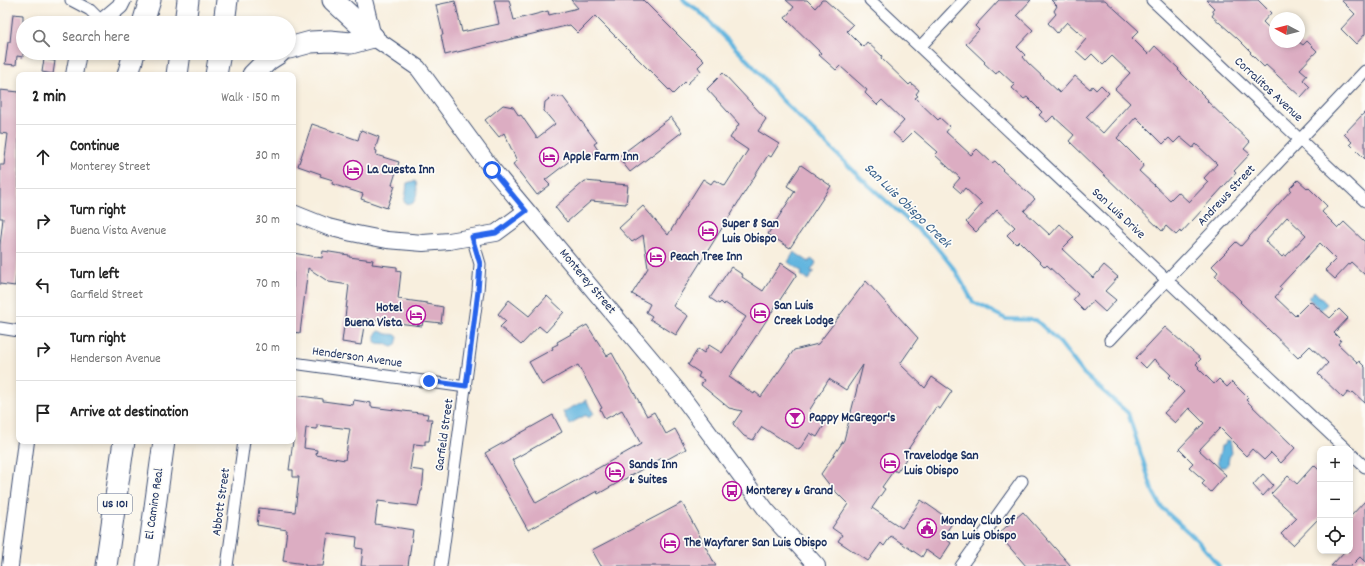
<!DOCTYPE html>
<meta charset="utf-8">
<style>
body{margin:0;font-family:Dekko,sans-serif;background:#f2f2f2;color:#222}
.controls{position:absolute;right:12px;bottom:12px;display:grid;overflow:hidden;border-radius:8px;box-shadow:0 2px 6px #0003}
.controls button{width:36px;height:36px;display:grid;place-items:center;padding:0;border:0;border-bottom:1px solid #e0e0e0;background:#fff;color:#222;font:20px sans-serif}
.compass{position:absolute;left:1269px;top:12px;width:36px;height:36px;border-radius:50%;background:#fff;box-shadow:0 2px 6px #0003;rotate:277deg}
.stop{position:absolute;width:12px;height:12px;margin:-9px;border:3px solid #2563eb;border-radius:50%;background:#fff}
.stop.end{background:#2563eb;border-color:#fff;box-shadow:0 1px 4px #0008}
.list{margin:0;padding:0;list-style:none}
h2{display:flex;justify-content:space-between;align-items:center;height:52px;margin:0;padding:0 16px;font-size:17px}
h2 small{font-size:13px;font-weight:400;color:#767676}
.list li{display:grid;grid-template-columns:26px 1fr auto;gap:12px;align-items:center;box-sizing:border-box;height:64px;padding:0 16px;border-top:1px solid #e0e0e0}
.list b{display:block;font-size:15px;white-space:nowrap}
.list p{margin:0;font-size:13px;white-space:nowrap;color:#767676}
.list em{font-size:13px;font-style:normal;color:#767676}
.icon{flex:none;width:22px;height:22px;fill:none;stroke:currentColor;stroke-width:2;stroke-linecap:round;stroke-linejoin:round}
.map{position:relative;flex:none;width:1365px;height:566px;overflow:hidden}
.search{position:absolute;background:#fff;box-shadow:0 2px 6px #0003;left:16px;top:16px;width:280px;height:44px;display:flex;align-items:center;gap:10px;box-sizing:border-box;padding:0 14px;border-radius:22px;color:#767676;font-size:15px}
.panel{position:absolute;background:#fff;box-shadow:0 2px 6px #0003;left:16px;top:72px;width:280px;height:372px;border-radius:8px}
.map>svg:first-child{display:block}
</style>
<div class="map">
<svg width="1365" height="566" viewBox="0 0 1365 566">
<rect width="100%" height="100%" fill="#fdfcf7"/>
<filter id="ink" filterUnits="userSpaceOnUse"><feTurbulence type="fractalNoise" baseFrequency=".025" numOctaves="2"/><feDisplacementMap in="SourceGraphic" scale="8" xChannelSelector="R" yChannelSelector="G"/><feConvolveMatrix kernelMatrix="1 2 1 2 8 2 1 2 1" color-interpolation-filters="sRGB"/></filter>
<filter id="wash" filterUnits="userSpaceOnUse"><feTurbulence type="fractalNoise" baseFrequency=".012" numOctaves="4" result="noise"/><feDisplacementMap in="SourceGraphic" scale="16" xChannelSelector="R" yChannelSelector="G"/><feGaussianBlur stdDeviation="0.9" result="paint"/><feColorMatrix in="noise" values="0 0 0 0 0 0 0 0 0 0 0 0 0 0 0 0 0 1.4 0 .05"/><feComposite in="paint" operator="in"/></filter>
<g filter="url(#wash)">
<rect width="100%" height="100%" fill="#f8efde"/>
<g fill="#64b6df" stroke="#40729e">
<path d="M414,181L416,182C418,190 417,199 412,204L405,203L404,202L406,193L407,183Z"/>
<path d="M794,252L809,262L811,259L816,263L811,271L814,272L808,280L801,275L802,272L788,262Z"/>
<path d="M1314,291L1327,304L1321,310L1308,298Z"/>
<path d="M379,331C382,331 385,334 387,334C392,335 394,333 398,337L396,345L392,347L389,346L387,344L376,343L375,341V335Z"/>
<path d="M586,400L594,414L588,418L586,415L569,424L563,412Z"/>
<path d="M1230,440L1232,453L1229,457L1228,464L1226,467H1220L1217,461L1220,453L1221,446L1225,445L1226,441Z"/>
</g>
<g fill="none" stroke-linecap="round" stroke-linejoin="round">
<path stroke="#64b6df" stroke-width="4" d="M683,0L698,10L753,66L780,98L862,179L933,243L955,270L973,302L1006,319L1036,320L1060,343L1084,374L1128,413L1153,492L1162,508L1198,541L1219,566"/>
</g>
<g id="blocks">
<g fill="#dcadc2" fill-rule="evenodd">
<path d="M494,0H509L514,20L548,11L549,15L578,8L571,0H643L704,61L698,67L701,71L687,84L685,82L673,94L595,16L578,33L570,25L445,55L441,35H443L436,5L455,1L462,32L499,24Z"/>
<path d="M786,0H807L815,8L822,0H825L853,25L847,31L863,47L867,42L882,56L881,58L909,85L911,83L919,90L916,94L918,96L915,98L938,120L940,118L950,127L946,132L971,155L977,149L992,163L995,161L1003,169L1002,170L1035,199L1024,211L1050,235L1060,224L1074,237L1062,249L1093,278L1104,265L1118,277L1105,291L1116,300L1105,312L1093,301L1084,311L1073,300L1078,294L1047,265L1045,267L1019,241L1016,244L1007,235L1015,227L997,210L976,232L966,222L982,204L965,188L961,193L953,186L960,178L935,155L938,152L914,131L903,142L893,133L904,121L882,100L877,105L865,93L867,90L840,66L836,70L819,55L821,53L785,18L794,7Z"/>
<path d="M999,0H1031L1017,15L1033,30L1017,47L1025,55L1023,57L1028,63L1060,93L1075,76L1090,89L1092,86L1096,90L1101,85L1109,93L1086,117L1103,133L1130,103L1115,89L1130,73L1112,56L1103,65L1092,54L1086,60L1076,51L1086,39L1067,22L1057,33L1048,23L1056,14L1054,11L1057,6L1051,0H1105L1139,31L1132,38L1148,54L1155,46L1179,69L1178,70L1208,100L1207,101L1250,142L1244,149L1250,154L1234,171L1236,173L1181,233L1180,231L1176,235L1166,226L1162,231L1069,141L1074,135L1053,116L1047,122L1039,115L1042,112L1027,97L1024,99L1012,88L1015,85L999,70L996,74L984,63L985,62L966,44L979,30L975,26ZM1136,117L1163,144L1169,138L1174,143L1180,137L1193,148L1196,144L1217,164L1204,178L1208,182L1189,202L1178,192L1170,200L1139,171L1144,165L1117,138Z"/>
<path d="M1206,0H1258L1271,13L1263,22L1275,34V42H1299L1303,45L1307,41L1317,51L1300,69L1307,75L1303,80L1310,87L1301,97L1266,65L1264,67L1250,53L1251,52L1237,38L1212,16L1214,13L1212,10L1214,8Z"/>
<path d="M1341,0H1365V34L1356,44L1341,29L1355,14Z"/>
<path d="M13,14L23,15V57L17,56L16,65L5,64L8,42H10Z"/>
<path d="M44,59L55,61L53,74L42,72Z"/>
<path d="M723,73L766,119L758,131L779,144L771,157L768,155L673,306L688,316L676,335L650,319L652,316L646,312L650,304L632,294L648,268L643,235L632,242L619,228L643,206L668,235L703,179L711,184L714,180L725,186L748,150L730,138L739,124L707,89Z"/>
<path d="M0,90L19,92V253L15,286L0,284V245L3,218H0V165H4L8,134L0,133Z"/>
<path d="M553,96L563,97L597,142L594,144L598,150L586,160L580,153L545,180L550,185L537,195L513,164L517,161L504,133L499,137L485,120L503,105L513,107L519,116L521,115L537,138L555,124L544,111L545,102Z"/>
<path d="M1365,112V159L1350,144L1352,142L1344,134Z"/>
<path d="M671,117L682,132L630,172L618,157Z"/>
<path d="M312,124L358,140L361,130L379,137L375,150L377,151L376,155L399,162L392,185L395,186L387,208L361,199L363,194L332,184L333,180L320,176L321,174L298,166Z"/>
<path d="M801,165L831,186L790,248L768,234L795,191L787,186Z"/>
<path d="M1298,180L1307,188L1308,187L1327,206L1322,212L1338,228L1344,222L1365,242V275L1351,262L1335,279L1325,270L1336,259L1320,243L1279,287L1282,289L1275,297L1295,316L1310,301L1330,318L1339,309L1348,318L1334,333L1341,340L1338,344L1358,363L1359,361L1365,367V403L1353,392L1351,394L1348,392L1343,398L1318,374L1328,363L1310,346L1298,358L1240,302L1241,301L1215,276L1218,272L1212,266L1236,242L1241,246L1291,190L1290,188ZM1287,217L1306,235L1286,256L1284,255L1282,257L1265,241Z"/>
<path d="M585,181L628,185L626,204L591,201L567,222L555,207Z"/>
<path d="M323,251L349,255V257L373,260L372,264L397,267V271L401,272L398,299L427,303V304L443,307L441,323L423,321L422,326L365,319L361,345L342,342L349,285L329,282L308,268L300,333L293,332V253L322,258Z"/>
<path d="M781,263L797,274L729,377L754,394L755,392L761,397L794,350L818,344L866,281L918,338L900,364L925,388L932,377L952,391L940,409L936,407L905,454L908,456L897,472L894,470L882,487L885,489L872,508L902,528L921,500L953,522L944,535L948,538L947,540L951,543L940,560L926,550L922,557L891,536L884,546L881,543L868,561L838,541L842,535L832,528L848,504L831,487L821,474L844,440L863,365L846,390L829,379L809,411L826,422L817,437L810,433L799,450L762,427L753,440L744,436L733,424L742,411L729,408L701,385L704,380L698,377L700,373L688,365L698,349L704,353L709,345L722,353L746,317L725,303L724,305L721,302L719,304L710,298L731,267L743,275L742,277L763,291Z"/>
<path d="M547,296L564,312L546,332L539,326L521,345L500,327L506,321L498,314L509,300L529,316Z"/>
<path d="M587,325L607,356L612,353L647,416L654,412L666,434L675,429L686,449L664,461L662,458L598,494L597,491L528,530L485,453L553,415L562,432L512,460L536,503L641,444L622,410L605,419L600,409L602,408L578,365L542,385L529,362L553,349L552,347L558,344L557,342Z"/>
<path d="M1165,327L1201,359L1196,364L1199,367L1198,368L1214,384L1219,379L1227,387L1232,382L1248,398L1246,400L1295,448L1281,463L1271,453L1264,460L1252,449L1246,456L1237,447L1238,446L1220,428L1199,450L1226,475L1211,492L1202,484L1205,481L1189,467L1193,463L1179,449L1204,423L1189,408L1175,423L1164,413L1184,392L1169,377L1171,375L1154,359L1146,368L1136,358Z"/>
<path d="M293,395L323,399V401L353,405L354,400L371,403V407L428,414L427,419H432L429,441H425V445L414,444L410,469L424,471L422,491H421L418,506L378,501L375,524L413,530L408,566H361L363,549L356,548L357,537L328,533L323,566H305V564L283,561L287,530L257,525L259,508L295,512L299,477H293V470H289L293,441ZM317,425L350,429L345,460L316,455L317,450L304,448L306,428L317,429Z"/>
<path d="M1314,465L1320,471V517L1293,545L1281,534L1297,518L1271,494L1288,476L1297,484Z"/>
<path d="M1263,474L1273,485L1263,496L1253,485Z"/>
<path d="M1365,501V562L1360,557L1351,566H1331L1345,551H1350V517Z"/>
<path d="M682,503L716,566H601L592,550Z"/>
<path d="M1023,512L1071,566H1026L998,534Z"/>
</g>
</g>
</g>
<g filter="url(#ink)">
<use href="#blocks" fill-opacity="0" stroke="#3c4c71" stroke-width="1"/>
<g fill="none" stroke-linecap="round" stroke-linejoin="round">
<defs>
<g id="street">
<path d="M71,0L90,10L101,21"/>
<path d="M870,0L1346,449"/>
<path d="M1152,0L1365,201"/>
<path d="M920,47L964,0"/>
<path d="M0,328L19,331"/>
<path d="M1110,340L1365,71"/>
<path d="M293,363L466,387"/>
<path d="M1350,453L1365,467"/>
<path d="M227,566L244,441"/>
<path d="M441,566L478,291L480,264L472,237"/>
<path d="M961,566L1022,481"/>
</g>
<g id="secondary">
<path d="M364,0L373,37L418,68L492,169L677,390L767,511L817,566"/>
<path d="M100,23L120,6L123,0"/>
<path d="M74,75L78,53"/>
<path d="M293,213L328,227L352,233L387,240L423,243L449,241L496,233L526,211"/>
<path d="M10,566L26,441"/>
</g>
<g id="highway">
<path d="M333,0L373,37"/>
<path d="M143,23L150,0"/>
<path d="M185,23L188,0"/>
<path d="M224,23L227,0"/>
<path d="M289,48L311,42L330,41L351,43L373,37"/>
<path d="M128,75L134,53"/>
<path d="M177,75L180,53"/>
<path d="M216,75L220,53"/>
<path d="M253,75L268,60L279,53"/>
<path d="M106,566L124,441"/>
<path d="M147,566L164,441"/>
</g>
</defs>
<use href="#street" stroke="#3c4c71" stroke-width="13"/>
<use href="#secondary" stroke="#3c4c71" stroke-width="18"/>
<use href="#highway" stroke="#3c4c71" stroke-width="23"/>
<use href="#street" stroke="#fff" stroke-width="11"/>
<use href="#secondary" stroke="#fff" stroke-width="16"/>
<use href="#highway" stroke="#fff" stroke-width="21"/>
</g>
</g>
<g fill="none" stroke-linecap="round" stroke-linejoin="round" filter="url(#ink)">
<path stroke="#2563eb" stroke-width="5" d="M429,381L466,386L478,291L480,264L472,237L496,233L526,211L492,170"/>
</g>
<defs>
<symbol id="hotel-ring" viewBox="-11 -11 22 22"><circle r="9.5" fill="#fdfcf7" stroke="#b5179e" stroke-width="1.5"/><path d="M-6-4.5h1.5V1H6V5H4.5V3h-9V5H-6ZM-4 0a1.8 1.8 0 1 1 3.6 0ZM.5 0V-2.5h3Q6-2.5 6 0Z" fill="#b5179e"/></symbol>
<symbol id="bar-ring" viewBox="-11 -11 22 22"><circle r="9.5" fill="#fdfcf7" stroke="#b5179e" stroke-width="1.5"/><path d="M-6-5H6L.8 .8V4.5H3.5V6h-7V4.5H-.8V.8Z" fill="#b5179e"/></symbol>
<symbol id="bus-ring" viewBox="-11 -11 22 22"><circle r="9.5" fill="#fdfcf7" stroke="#b5179e" stroke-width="1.5"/><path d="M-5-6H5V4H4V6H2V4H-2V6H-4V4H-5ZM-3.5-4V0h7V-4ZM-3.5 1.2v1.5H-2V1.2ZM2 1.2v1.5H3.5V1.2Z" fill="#b5179e"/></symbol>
<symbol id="civic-ring" viewBox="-11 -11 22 22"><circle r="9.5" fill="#fdfcf7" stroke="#b5179e" stroke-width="1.5"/><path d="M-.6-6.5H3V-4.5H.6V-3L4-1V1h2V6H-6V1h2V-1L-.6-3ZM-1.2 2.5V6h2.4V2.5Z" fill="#b5179e"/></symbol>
</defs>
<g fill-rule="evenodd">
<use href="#hotel-ring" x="538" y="146" width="22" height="22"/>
<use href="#hotel-ring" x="342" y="159" width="22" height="22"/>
<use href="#hotel-ring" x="697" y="220" width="22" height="22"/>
<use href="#hotel-ring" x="645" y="246" width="22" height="22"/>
<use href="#hotel-ring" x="749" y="302" width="22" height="22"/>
<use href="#hotel-ring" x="405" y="304" width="22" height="22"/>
<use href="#bar-ring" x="784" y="407" width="22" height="22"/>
<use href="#hotel-ring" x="879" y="452" width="22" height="22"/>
<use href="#hotel-ring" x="604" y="461" width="22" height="22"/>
<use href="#bus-ring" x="721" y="480" width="22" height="22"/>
<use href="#civic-ring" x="916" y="517" width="22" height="22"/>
<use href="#hotel-ring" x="659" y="532" width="22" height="22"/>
</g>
<g text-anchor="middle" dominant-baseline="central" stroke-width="3.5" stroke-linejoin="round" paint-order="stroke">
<rect fill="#fdfcf7" stroke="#5f6c8c" stroke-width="1" x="98" y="494" width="34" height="20" rx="3"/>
<g font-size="12" font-weight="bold" fill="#1b2f5e">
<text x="115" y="504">US 101</text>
</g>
<g font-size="13" fill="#1b2f5e" stroke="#fdfcf7">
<text transform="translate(1268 90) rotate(43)">Corralitos Avenue</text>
<text transform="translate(1227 196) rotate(-47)">Andrews Street</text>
<text transform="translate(1118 214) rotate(43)">San Luis Drive</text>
<text transform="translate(587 282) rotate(50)">Monterey Street</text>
<text transform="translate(357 358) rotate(8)">Henderson Avenue</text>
<text transform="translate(445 435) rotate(-82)">Garfield Street</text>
<text transform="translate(222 502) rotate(-82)">Abbott Street</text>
<text transform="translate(155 504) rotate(-82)">El Camino Real</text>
</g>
<g font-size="13" font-weight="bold" fill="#1b2f5e" stroke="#fdfcf7" text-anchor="start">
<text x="563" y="157">Apple Farm Inn</text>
<text x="367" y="170">La Cuesta Inn</text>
<text x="722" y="224">Super 8 San<tspan x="722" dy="15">Luis Obispo</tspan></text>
<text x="670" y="257">Peach Tree Inn</text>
<text x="774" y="306">San Luis<tspan x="774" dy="15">Creek Lodge</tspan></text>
<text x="402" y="308" text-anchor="end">Hotel<tspan x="402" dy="15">Buena Vista</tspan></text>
<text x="809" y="418">Pappy McGregor's</text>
<text x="904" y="456">Travelodge San<tspan x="904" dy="15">Luis Obispo</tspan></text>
<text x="629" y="465">Sands Inn<tspan x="629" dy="15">&amp; Suites</tspan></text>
<text x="746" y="491">Monterey &amp; Grand</text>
<text x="941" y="521">Monday Club of<tspan x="941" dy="15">San Luis Obispo</tspan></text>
<text x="684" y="543">The Wayfarer San Luis Obispo</text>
</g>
<g font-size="14" font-style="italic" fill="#355e8b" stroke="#fdfcf7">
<text transform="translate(907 206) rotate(44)">San Luis Obispo Creek</text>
</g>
</g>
</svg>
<div class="controls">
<button>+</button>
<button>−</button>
<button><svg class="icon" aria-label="locate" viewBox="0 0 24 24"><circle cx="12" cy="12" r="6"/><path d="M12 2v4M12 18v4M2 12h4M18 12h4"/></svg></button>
</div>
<svg class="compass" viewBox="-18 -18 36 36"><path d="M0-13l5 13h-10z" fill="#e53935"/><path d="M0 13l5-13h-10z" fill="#767676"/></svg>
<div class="stop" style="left:492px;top:170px"></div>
<div class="stop end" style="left:429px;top:381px"></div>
<div class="search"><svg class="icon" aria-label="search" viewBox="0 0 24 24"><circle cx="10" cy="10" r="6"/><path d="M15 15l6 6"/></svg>Search here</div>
<section class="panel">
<h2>2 min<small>Walk · 150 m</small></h2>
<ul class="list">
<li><svg class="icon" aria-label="ahead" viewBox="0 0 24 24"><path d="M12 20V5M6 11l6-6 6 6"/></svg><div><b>Continue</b><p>Monterey Street</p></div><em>30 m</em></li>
<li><svg class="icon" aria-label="right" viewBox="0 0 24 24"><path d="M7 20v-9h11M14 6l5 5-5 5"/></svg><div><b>Turn right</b><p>Buena Vista Avenue</p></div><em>30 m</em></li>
<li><svg class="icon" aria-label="left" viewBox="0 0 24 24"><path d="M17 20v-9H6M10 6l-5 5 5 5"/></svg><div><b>Turn left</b><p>Garfield Street</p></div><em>70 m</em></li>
<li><svg class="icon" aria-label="right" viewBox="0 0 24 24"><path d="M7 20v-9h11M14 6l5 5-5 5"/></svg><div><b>Turn right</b><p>Henderson Avenue</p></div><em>20 m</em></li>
<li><svg class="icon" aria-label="arrive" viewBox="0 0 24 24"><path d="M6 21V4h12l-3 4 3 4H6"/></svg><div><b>Arrive at destination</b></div></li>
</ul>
</section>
</div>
